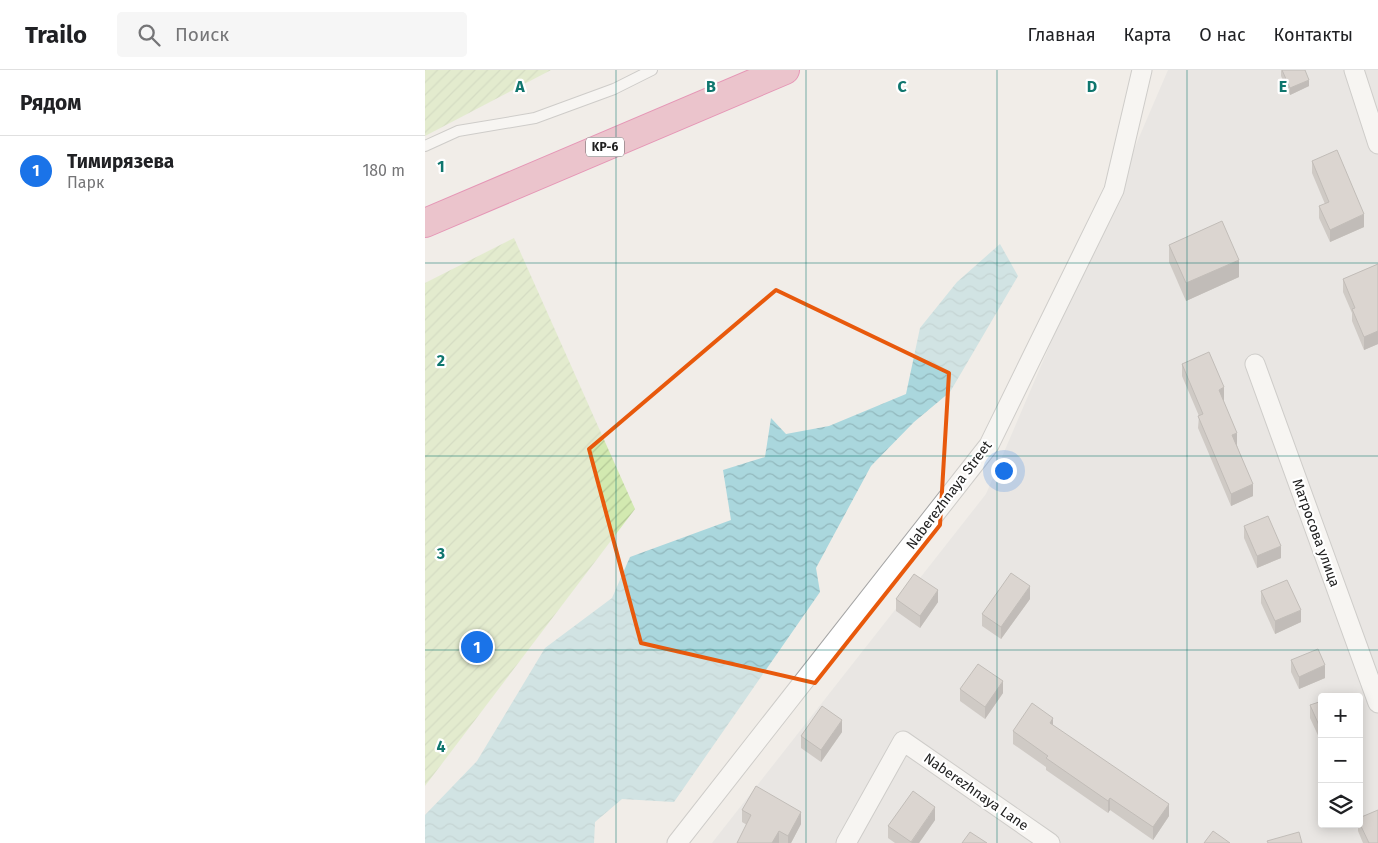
<!DOCTYPE html>
<html lang="ru">
<meta charset="utf-8">
<style>
body{margin:0;font-family:"Fira Sans",sans-serif;background:#f6f6f6;color:#202124}
.controls{position:absolute;right:15px;bottom:15px;display:grid;overflow:hidden;border-radius:5px;box-shadow:0 2px 12px #0003}
.controls button{width:45px;height:45px;display:grid;place-items:center;padding:0;border:0;border-bottom:1px solid #e0e0e0;background:#fff;color:#202124;font:25px sans-serif}
.you{position:absolute;left:578px;top:400px;width:18px;height:18px;margin:-12px;border:4px solid #fff;border-radius:50%;background:#1a73e8;box-shadow:0 0 0 8px #1a73e833}
.badge{display:grid;place-items:center;width:32px;height:32px;border-radius:50%;background:#1a73e8;color:#fff;font-size:16px;font-weight:700}
.pin{position:absolute;translate:-50% -50%;border:2px solid #fff;box-shadow:0 1px 5px #0006}
.list{margin:0;padding:0;list-style:none}
h2{display:flex;justify-content:space-between;align-items:center;height:65px;margin:0;padding:0 20px;font-size:21px}
h2 small{font-size:16px;font-weight:400;color:#757577}
.list li{display:grid;grid-template-columns:32px 1fr auto;gap:15px;align-items:center;box-sizing:border-box;height:70px;padding:0 20px;border-top:1px solid #e0e0e0}
.list b{display:block;font-size:19px;white-space:nowrap}
.list p{margin:0;font-size:16px;white-space:nowrap;color:#757577}
.list em{font-size:16px;font-style:normal;color:#757577}
.icon{flex:none;width:28px;height:28px;fill:none;stroke:currentColor;stroke-width:2;stroke-linecap:round;stroke-linejoin:round}
.map{position:relative;flex:none;width:953px;height:773px;overflow:hidden}
header{display:flex;align-items:center;gap:30px;box-sizing:border-box;height:70px;padding:0 25px;background:#fff;border-bottom:1px solid #e0e0e0}
header strong{font-size:24px}
nav{display:flex;gap:28px;margin-inline-start:auto;font-size:18px}
.search{width:350px;height:45px;background:#f6f6f6;display:flex;align-items:center;gap:12px;box-sizing:border-box;padding:0 18px;border-radius:5px;color:#757577;font-size:19px}
main{display:flex}
aside{flex:1;background:#fff}
.map>svg:first-child{display:block}
</style>
<header>
<strong>Trailo</strong>
<div class="search"><svg class="icon" aria-label="search" viewBox="0 0 24 24"><circle cx="10" cy="10" r="6"/><path d="M15 15l6 6"/></svg>Поиск</div>
<nav><a>Главная</a><a>Карта</a><a>О нас</a><a>Контакты</a></nav>
</header>
<main>
<aside>
<h2>Рядом<small></small></h2>
<ul class="list">
<li><span class="badge">1</span><div><b>Тимирязева</b><p>Парк</p></div><em>180 m</em></li>
</ul>
</aside>
<div class="map">
<svg width="953" height="773" viewBox="0 0 953 773">
<defs>
<pattern id="garden-furrows" width="10" height="10" patternUnits="userSpaceOnUse" patternTransform="scale(1.25)"><rect width="10" height="10" fill="#d2e9b0"/><path d="M-1 1l2-2M0 10L10 0M9 11l2-2" fill="none" stroke="#b4c897"/></pattern>
<pattern id="water-waves" width="16" height="10" patternUnits="userSpaceOnUse" patternTransform="scale(1.25)"><rect width="16" height="10" fill="#aad7dd"/><path d="M0 5q4-4 8 0t8 0" fill="none" stroke="#92b8bd"/></pattern>
</defs>
<rect width="100%" height="100%" fill="#f1ede8"/>
<path fill="#dfdede" fill-rule="evenodd" d="M743,0H953V773H287L561,424ZM897,627H934V754H897Z"/>
<g fill="url(#garden-furrows)">
<path d="M0,0H126L0,66Z"/>
<path d="M89,168L210,439L0,716V213Z"/>
</g>
<path fill="url(#water-waves)" d="M575,174L593,206L525,322L489,352L446,396L391,498L395,522L249,732L197,729L170,752L169,773H0V745L52,691L120,578L187,528L205,487L306,450L298,400L340,387L346,348L361,364L404,356L481,324L495,258L532,212Z"/>
<g fill="none" stroke-linecap="round" stroke-linejoin="round">
<defs>
<path id="lane" d="M0,76L33,61L110,48L189,19L227,0"/>
<g id="street">
<path d="M929,0L953,74"/>
<path d="M830,294L953,633"/>
<path d="M252,773L564,375L689,120L717,0"/>
<path d="M421,773L478,671L625,773"/>
</g>
<path id="highway" d="M0,153L360,0"/>
</defs>
<use href="#lane" stroke="#a5a5a5" stroke-width="12"/>
<use href="#street" stroke="#a5a5a5" stroke-width="21"/>
<use href="#highway" stroke="#d72d79" stroke-width="30"/>
<use href="#lane" stroke="#fff" stroke-width="10"/>
<use href="#street" stroke="#fff" stroke-width="19"/>
<use href="#highway" stroke="#e593ab" stroke-width="28"/>
</g>
<g fill="#a79f9b">
<path d="M856,0L884,16L865,25L856,6Z"/>
<path d="M887,91L939,157L905,172L894,148V136L900,134L887,103Z"/>
<path d="M744,175L814,207L761,231L744,192Z"/>
<path d="M953,194V274L939,280L927,251V243L918,222V209Z"/>
<path d="M757,294L799,330H798L812,375L828,426L806,436L773,358L774,346L757,306Z"/>
<path d="M819,456L856,488L832,498L819,468Z"/>
<path d="M836,521L876,552L850,564L836,533Z"/>
<path d="M471,529L513,532L495,558L471,541Z"/>
<path d="M605,529L576,569L557,556V544Z"/>
<path d="M866,590L900,608L874,619L866,602Z"/>
<path d="M535,619L578,623L560,649L535,631Z"/>
<path d="M897,631V674L885,648V635Z"/>
<path d="M628,655L744,746L728,770L685,740L683,743L621,700V697L588,674V661Z"/>
<path d="M417,662L396,692L376,678V666Z"/>
<path d="M317,740L376,754L366,773H312L322,755L317,752Z"/>
<path d="M934,748L953,773H938L933,761V754H934Z"/>
<path d="M510,750L494,773H470L463,768V756Z"/>
</g>
<g fill="#88827e">
<path d="M884,10V16L865,25V18Z"/>
<path d="M939,144V157L905,172V160Z"/>
<path d="M814,190V207L761,231V213Z"/>
<path d="M953,261V274L939,280V267Z"/>
<path d="M799,317V330L794,332V320Z"/>
<path d="M812,363V375L807,377V365Z"/>
<path d="M828,414V426L806,436V424Z"/>
<path d="M856,476V488L832,498V486Z"/>
<path d="M605,516V529L576,569V557Z"/>
<path d="M513,520V532L495,558V546Z"/>
<path d="M876,540V552L850,564V551Z"/>
<path d="M900,595V608L874,619V607Z"/>
<path d="M578,611V623L560,649V637Z"/>
<path d="M628,648V660L625,653Z"/>
<path d="M417,650V662L396,692V680Z"/>
<path d="M685,728V740L683,743V731Z"/>
<path d="M744,734V746L728,770V757Z"/>
<path d="M510,737V750L494,773H486Z"/>
<path d="M376,742V754L366,773H363V766Z"/>
<path d="M354,761V773H347Z"/>
</g>
<g fill="#c2b9b4" stroke="#88827e">
<path d="M857,0H880L884,10L865,18Z"/>
<path d="M912,80L939,144L905,160L894,136L904,132L887,91Z"/>
<path d="M797,151L814,190L761,213L744,175Z"/>
<path d="M953,194V261L939,267L927,239L930,238L918,209Z"/>
<path d="M784,282L799,317L794,320L812,363L807,365L828,414L806,424L773,346L778,344L757,294Z"/>
<path d="M843,446L856,476L832,486L819,456Z"/>
<path d="M586,503L605,516L576,557L557,544Z"/>
<path d="M489,504L513,520L495,546L471,529Z"/>
<path d="M862,510L876,540L850,551L836,521Z"/>
<path d="M893,579L900,595L874,607L866,590Z"/>
<path d="M553,594L578,611L560,637L535,619Z"/>
<path d="M911,624L912,627H906Z"/>
<path d="M897,631V662L885,635Z"/>
<path d="M607,633L628,648L625,653L744,734L728,757L685,728L683,731L621,688L623,686L588,661Z"/>
<path d="M397,636L417,650L396,680L376,666Z"/>
<path d="M331,716L376,742L363,766L354,761L347,773H312L326,745L317,740Z"/>
<path d="M488,721L510,737L486,772L463,756Z"/>
<path d="M953,740V773H944L934,752V748Z"/>
<path d="M788,761L805,773H779Z"/>
<path d="M545,762L562,773H537Z"/>
<path d="M874,762L877,773H843L842,771Z"/>
</g>
<path d="M0 0H953V773H0ZM351,220L524,303L515,455L390,613L216,573L164,379Z" fill="#f1ede8" fill-opacity=".55" fill-rule="evenodd"/>
<path fill="none" stroke="#e8590c" stroke-width="4" stroke-linejoin="round" d="M351,220L524,303L515,455L390,613L216,573L164,379Z"/>
<path fill="none" stroke="#0f766e" stroke-width="1" stroke-opacity="0.55" d="M191,0V773M381,0V773M572,0V773M762,0V773M0,193H953M0,386H953M0,580H953"/>
<g text-anchor="middle" dominant-baseline="central" stroke-width="4.5" stroke-linejoin="round" paint-order="stroke">
<rect fill="#fff" stroke="#646464" stroke-width="1" x="161" y="67.5" width="38" height="19" rx="4"/>
<g font-size="12" font-weight="bold" fill="#212121">
<text x="180" y="77">KP-6</text>
</g>
<g font-size="14" fill="#212121" stroke="#fff">
<text transform="translate(524 425) rotate(-53)">Naberezhnaya Street</text>
<text transform="translate(891 463) rotate(70)">Матросова улица</text>
<text transform="translate(551 722) rotate(35)">Naberezhnaya Lane</text>
</g>
</g>
<g font-size="16" text-anchor="middle" font-weight="bold" fill="#0f766e" stroke="#fff" stroke-width="4.5" stroke-linejoin="round" paint-order="stroke">
<text x="95" y="22">A</text>
<text x="286" y="22">B</text>
<text x="477" y="22">C</text>
<text x="667" y="22">D</text>
<text x="858" y="22">E</text>
<text x="16" y="102">1</text>
<text x="16" y="296">2</text>
<text x="16" y="489">3</text>
<text x="16" y="682">4</text>
</g>
</svg>
<div class="controls">
<button>+</button>
<button>−</button>
<button><svg class="icon" aria-label="layers" viewBox="0 0 24 24"><path d="M12 4l9 5-9 5-9-5zM3 14l9 5 9-5"/></svg></button>
</div>
<div class="you"></div>
<div class="pin badge" style="left:52px;top:577px">1</div>
</div>
</main>
